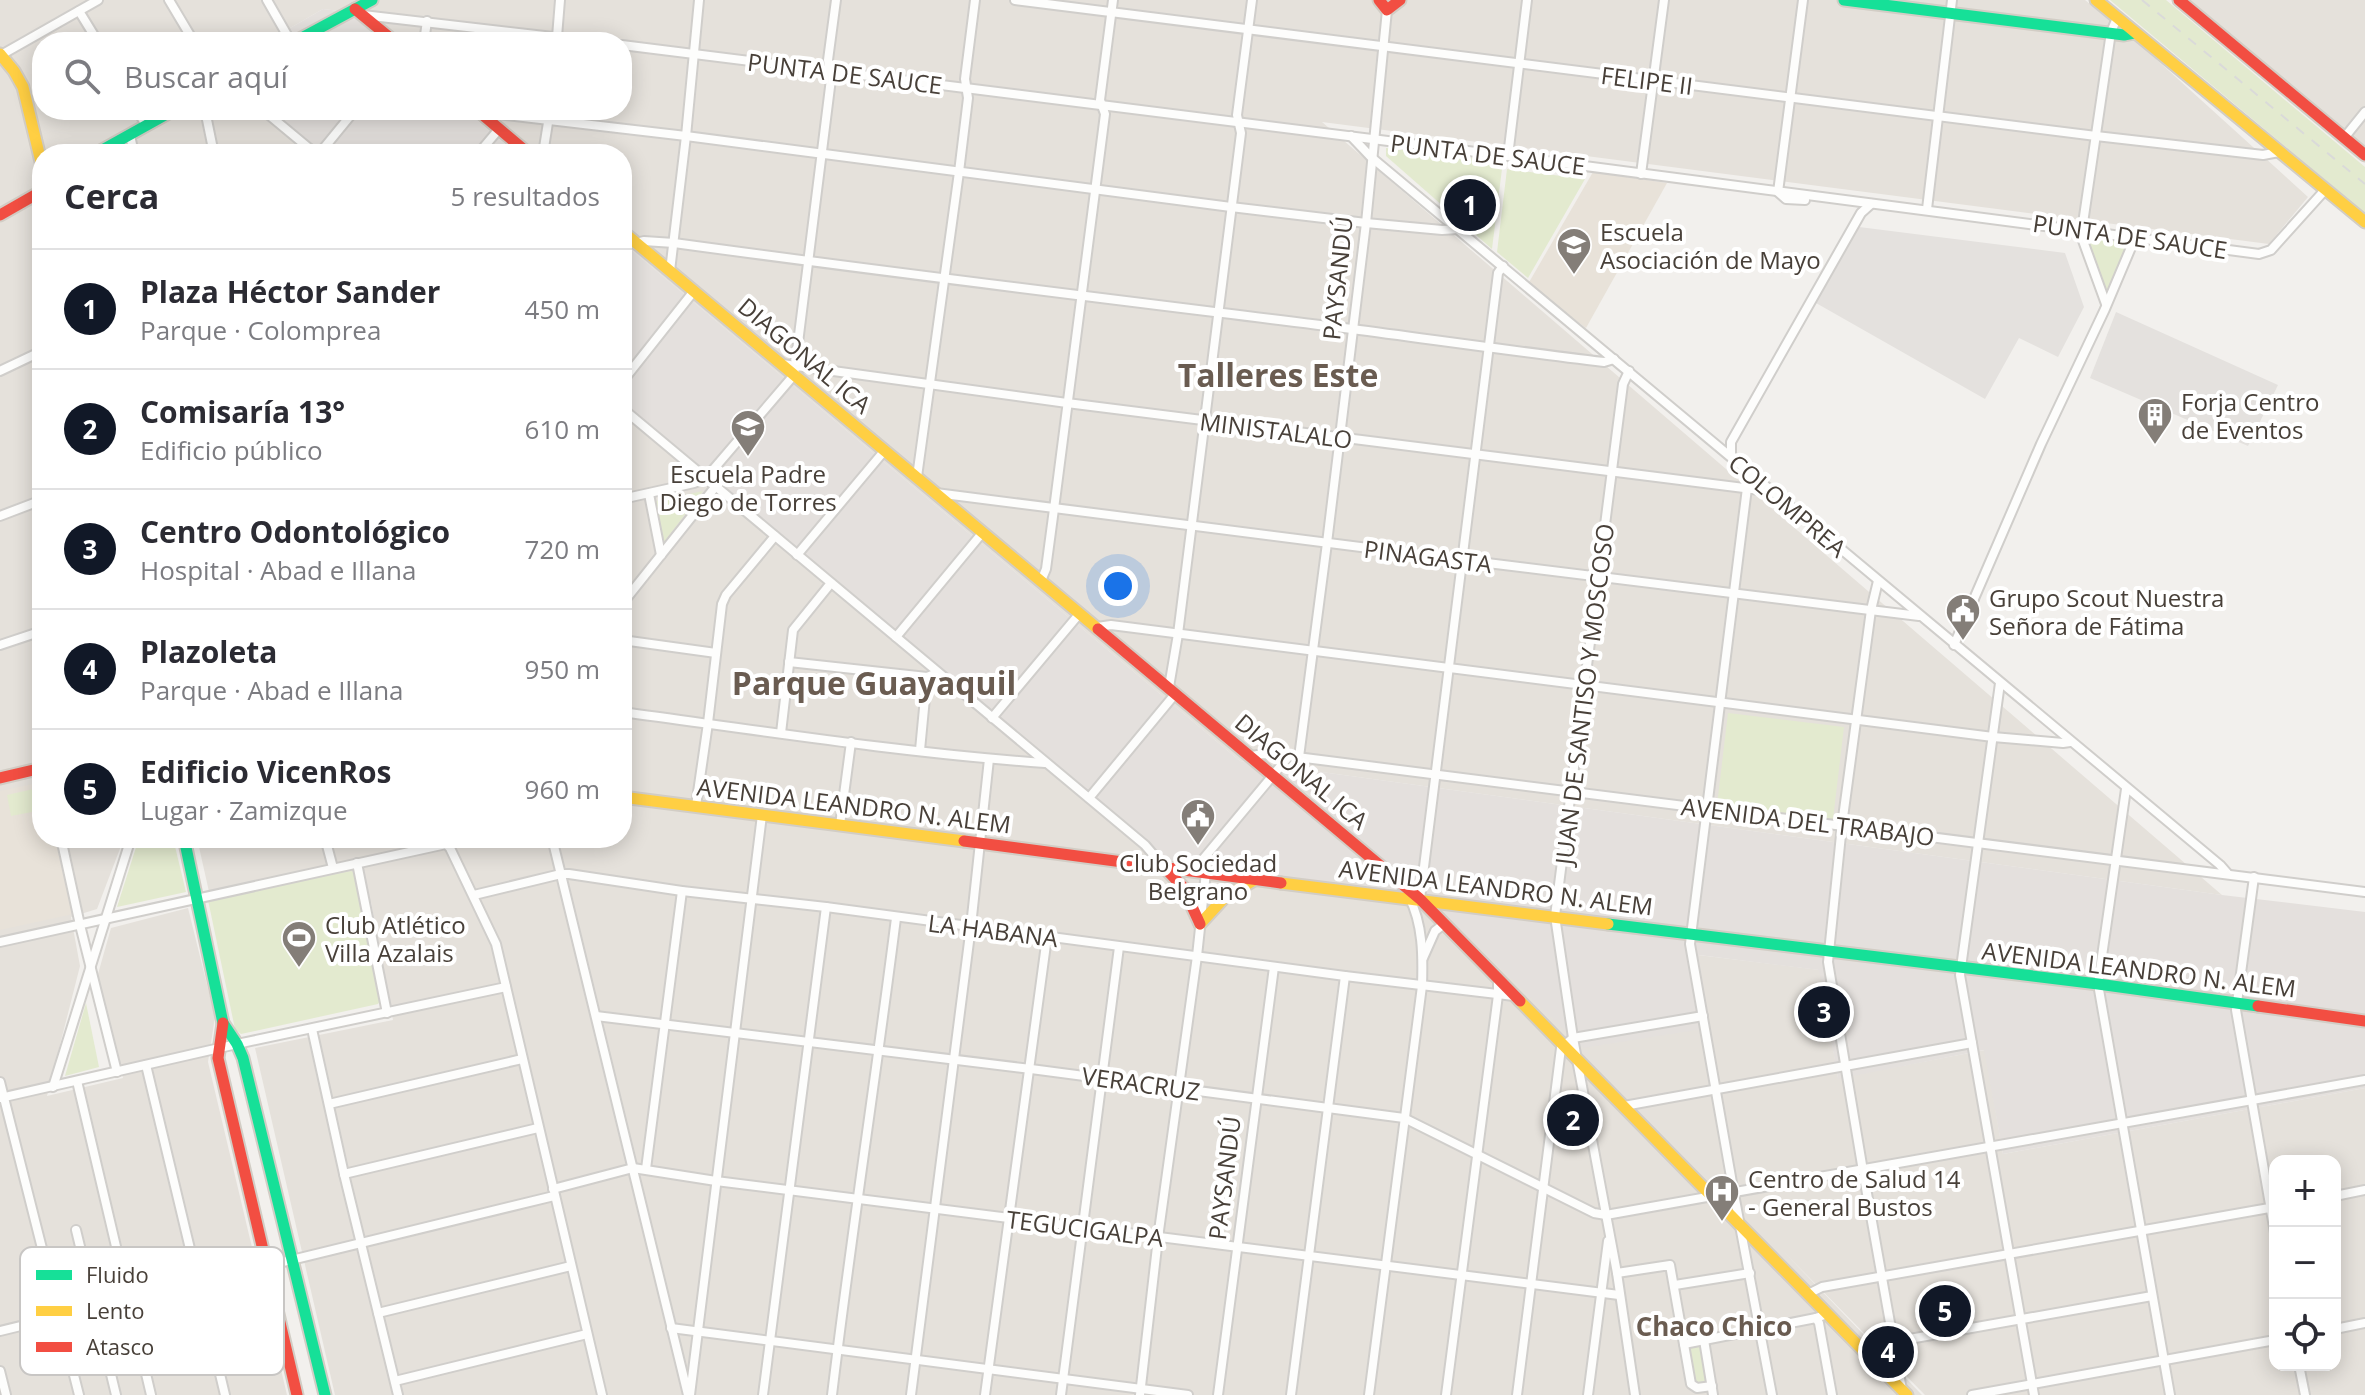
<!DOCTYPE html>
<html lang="es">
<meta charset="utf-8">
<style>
body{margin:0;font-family:"Open Sans",sans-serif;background:#f7f7f7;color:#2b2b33}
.controls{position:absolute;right:24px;bottom:24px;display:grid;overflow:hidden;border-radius:16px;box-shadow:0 4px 20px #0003}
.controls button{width:72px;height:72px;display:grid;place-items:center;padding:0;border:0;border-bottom:2px solid #e1e1e2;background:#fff;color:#2b2b33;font:40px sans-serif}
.you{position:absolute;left:1118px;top:586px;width:28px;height:28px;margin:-20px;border:6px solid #fff;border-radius:50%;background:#1a73e8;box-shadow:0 0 0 12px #1a73e833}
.badge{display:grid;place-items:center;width:52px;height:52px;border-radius:50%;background:#111827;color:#fff;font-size:26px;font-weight:700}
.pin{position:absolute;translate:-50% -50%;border:4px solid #fff;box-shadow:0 2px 8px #0006}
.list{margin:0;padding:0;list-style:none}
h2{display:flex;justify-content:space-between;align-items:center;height:104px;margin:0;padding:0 32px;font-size:34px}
h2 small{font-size:26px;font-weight:400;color:#7c7c81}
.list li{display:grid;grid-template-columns:52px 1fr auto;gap:24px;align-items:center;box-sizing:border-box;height:120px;padding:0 32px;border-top:2px solid #e1e1e2}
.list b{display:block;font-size:30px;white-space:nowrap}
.list p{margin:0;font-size:26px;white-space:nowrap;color:#7c7c81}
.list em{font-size:26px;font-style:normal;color:#7c7c81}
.icon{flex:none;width:44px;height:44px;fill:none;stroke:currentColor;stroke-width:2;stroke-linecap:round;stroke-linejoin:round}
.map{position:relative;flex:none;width:2365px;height:1395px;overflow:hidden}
.search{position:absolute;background:#fff;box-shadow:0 4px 20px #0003;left:32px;top:32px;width:600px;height:88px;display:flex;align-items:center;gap:20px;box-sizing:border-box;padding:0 28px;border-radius:32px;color:#7c7c81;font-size:30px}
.panel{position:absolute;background:#fff;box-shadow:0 4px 20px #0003;left:32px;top:144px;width:600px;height:704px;border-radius:32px}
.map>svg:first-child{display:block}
</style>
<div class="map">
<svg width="2365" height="1395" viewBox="0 0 2365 1395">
<rect width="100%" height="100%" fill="#f2f0ed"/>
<g fill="#e5e1db" fill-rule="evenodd">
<path d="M0,0H2085L2136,41L2308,197L2269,244L1322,122L2222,895L1240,761L622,242V154H517L465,110H622V42H383L348,12L323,9L266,42H42V110H267L320,154H42V838H124L97,909L71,917L80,966L47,1096L123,1078L98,974L111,928L188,908L215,1017L208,1062L287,1395H0Z"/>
<path d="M2190,0H2365V147Z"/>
<path d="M622,406L1430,900L1698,955L1820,970L1838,1078L1985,1050L2003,1154L2365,1088V1395H1925L1784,1252L1922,1395H335L255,1048L393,1020L371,902L218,932L197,838H622ZM2275,1161H2335V1365H2275Z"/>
</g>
<g fill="#e4e0dd">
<path d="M323,9L348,12L383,42H266Z"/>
<path d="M267,110H465L517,154H320Z"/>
<path d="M622,242L1240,761L2222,895L2365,912V1088L2003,1154L1984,1050L1838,1079L1819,970L1699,955L1709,1028L1583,1048L1430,900L1168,861L622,406Z"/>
</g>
<g fill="#e8e2d9">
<path d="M1593,172L1667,183L1586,328L1528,284Z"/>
<path d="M38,783L42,785V838H56L73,914L0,930V791Z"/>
</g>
<g fill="#e3eacf">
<path d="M2110,0H2166L2365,167V213Z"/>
<path d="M1386,148L1503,161L1492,249L1386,156Z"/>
<path d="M1507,169L1585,179L1528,278L1497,252Z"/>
<path d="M2082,230L2135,238L2107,305Z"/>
<path d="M703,491L664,542L656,501Z"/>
<path d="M1728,713L1844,727L1833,819L1717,805Z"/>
<path d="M42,787V810L11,816L7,795Z"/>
<path d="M139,838H173L186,892L117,907Z"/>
<path d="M351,871L356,874L381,1000L378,1004L241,1034L235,1029L208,900Z"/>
<path d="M86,1003L99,1067L65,1076Z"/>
<path d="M1702,1344L1707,1384L1696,1385L1690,1346Z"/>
</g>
<g fill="#e4e1de">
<path d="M1859,227L2065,253L2084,307L2058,357L2019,338L1985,399L1816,303Z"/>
<path d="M2116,312L2278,385L2248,446L2090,378Z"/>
</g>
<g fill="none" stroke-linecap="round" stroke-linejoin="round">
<defs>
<g id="street">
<path d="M169,0L194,42"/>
<path d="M267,0L291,42"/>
<path d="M1015,0L2096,136L2263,155L2279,152"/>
<path d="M1803,0L1778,192L1786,199L1805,200"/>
<path d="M79,11L98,42"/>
<path d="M363,15L597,42"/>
<path d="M557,37L560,0"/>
<path d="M424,42L427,21"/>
<path d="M622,45L1508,156L2259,254L2271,250L2325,190"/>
<path d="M1,55L98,0"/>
<path d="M137,110L146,125"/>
<path d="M205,110L214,154"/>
<path d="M263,110L316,154"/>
<path d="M480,112L686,136L1231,207L1366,223L1442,230L1459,229"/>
<path d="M130,135L134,154"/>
<path d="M1351,136L1371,157L2220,865L2227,873"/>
<path d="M2344,138L2365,112"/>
<path d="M319,154L355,110"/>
<path d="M478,154L499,129"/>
<path d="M543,154L550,110"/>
<path d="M1508,156L1527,0"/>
<path d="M1641,174L1664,0"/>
<path d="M1927,209L1952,0"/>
<path d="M636,243L644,241L674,243C900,274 1126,301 1352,329C1436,340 1520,352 1604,362L1614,359"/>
<path d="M670,271L686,136L699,0"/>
<path d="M2106,304L2082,238V230L2111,32L2117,18"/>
<path d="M782,364L1067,403L1768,491"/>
<path d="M0,371L42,351"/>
<path d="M1629,371L1623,384L1555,916L1573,1038L1617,1273L1635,1395"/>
<path d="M622,382L694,291"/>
<path d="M622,408L1145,845L1163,866"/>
<path d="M1734,460L1731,454V442L1861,213L1871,204"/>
<path d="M1751,474L1747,488L1690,944L1734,1194L1772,1395"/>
<path d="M917,477L959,172L968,98L965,79L975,0"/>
<path d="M936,493L1463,560L1919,616"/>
<path d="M649,494L661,555"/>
<path d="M622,499L694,483L706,478L794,375L831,79L828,60L836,0"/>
<path d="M0,516L42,500"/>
<path d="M797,555L885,450"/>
<path d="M1041,581L1046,569L1054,509L1105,114L1100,100L1113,0"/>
<path d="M1878,581L1871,610L1842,825L1828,962L1863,1171L1902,1390"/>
<path d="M622,604L716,486"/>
<path d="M1097,627L1111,625L1993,737L2063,743L2070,742"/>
<path d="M896,637L983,532"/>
<path d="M622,640L716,653"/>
<path d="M0,645L42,631"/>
<path d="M1954,645L2041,444L2105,309L2135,238"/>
<path d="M789,662L927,677L937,673"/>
<path d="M2000,683L1960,975L2034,1395"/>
<path d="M1169,687L1178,634L1241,133L1237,115L1252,0"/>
<path d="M622,712C763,731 904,753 1045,763"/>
<path d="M992,718L1080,613"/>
<path d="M781,733L793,630L831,583"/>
<path d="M920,750L927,677"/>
<path d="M1252,756L1263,754L1289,756L2365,892"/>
<path d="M1299,757L1327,543L1366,223L1387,10"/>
<path d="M2126,789L2098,984L2170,1395"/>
<path d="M1089,798L1176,693"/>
<path d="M696,806L708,723L722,604L726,595L775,536"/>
<path d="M840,825L851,742"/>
<path d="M61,838L80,925L117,1072"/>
<path d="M325,838L333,868"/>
<path d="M552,838L688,1395"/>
<path d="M357,863L387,1013"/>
<path d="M1194,870L1289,756"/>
<path d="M2254,877L2236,1010L2275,1233"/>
<path d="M474,895L561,874H569L682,891L826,907L1345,976L1514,996"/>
<path d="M1420,899L1498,273L1503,266"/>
<path d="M0,942L446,844L450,848L496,944L602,1395"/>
<path d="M1423,958L1435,931L1444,924"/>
<path d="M596,1016L1031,1069L1404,1118L1594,1213L1606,1215L2365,1080"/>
<path d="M312,1029L344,1174L398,1395"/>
<path d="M146,1065L225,1395"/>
<path d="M77,1081L151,1395"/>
<path d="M0,1082L79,1395"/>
<path d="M53,1087L131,838"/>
<path d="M0,1098L237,1044L506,987"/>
<path d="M329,1104L522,1059"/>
<path d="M1624,1106L1972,1043"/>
<path d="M646,1169L682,891"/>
<path d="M344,1174L538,1128"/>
<path d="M553,1189L633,1168L716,1181L1619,1295"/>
<path d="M2335,1196L2365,1190"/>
<path d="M76,1230L116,1395"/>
<path d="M1617,1273L1670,1265L1691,1384L1697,1388L1712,1386"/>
<path d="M1675,1285L1750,1273"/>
<path d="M1808,1294L1822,1287L2275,1207"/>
<path d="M378,1313L571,1266"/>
<path d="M1816,1318L1819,1323L1832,1395"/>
<path d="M671,1328L1188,1395"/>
<path d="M2335,1329L2365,1323"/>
<path d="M0,1331L554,1196"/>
<path d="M1704,1340L1713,1395"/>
<path d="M1684,1344L1816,1318L1827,1314"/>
<path d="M1863,1350L1870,1346L2152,1296"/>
<path d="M2299,1365L2305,1395"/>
<path d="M0,1371L6,1395"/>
<path d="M395,1381L587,1334"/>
<path d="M690,1395L762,815"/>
<path d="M763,1395L826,907"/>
<path d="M832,1395C851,1236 876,1077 896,918"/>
<path d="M911,1395L971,926L989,759"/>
<path d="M985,1395L1047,937"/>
<path d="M1061,1395L1119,947"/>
<path d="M1140,1395L1158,1238L1197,956L1206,872"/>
<path d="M1218,1395L1274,967"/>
<path d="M1291,1395L1345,976"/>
<path d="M1369,1395L1422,986C1423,956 1423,924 1409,897"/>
<path d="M1446,1395L1498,995V979"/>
<path d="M1517,1395L1561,1048L1573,1038L1703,1016"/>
<path d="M1588,1395L1608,1241"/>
<path d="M1972,1395L2275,1340"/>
</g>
<g id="fast">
<path d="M1844,0L2124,35L2134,33"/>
<path d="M294,42L372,0"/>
<path d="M95,154L174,110"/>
<path d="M184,838L223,1023L237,1044L243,1058L325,1395"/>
<path d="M1608,924L2098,984L2258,1006"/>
</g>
<g id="slow">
<path d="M2096,0L2365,222"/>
<path d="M0,54L14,71L23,87L42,166"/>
<path d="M622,231L1098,629"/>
<path d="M622,797L964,841"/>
<path d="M1281,883L1608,924"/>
<path d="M1200,924L1224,898L1254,880"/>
<path d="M1520,1001L1907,1395"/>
</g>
<g id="jam">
<path d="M1379,0L1387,10L1400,0"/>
<path d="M2179,0L2365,155"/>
<path d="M355,9L395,42"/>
<path d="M477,110L529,154"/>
<path d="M0,215L42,191"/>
<path d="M1098,629L1420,899L1520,1001"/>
<path d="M0,778L42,768"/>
<path d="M964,841L1281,883"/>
<path d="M1163,866L1183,887L1200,924"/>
<path d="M2258,1006L2365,1021"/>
<path d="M223,1023L218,1058L297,1395"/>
</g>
</defs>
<use href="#street" stroke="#d0cecb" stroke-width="12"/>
<use href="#fast" stroke="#d2cdc5" stroke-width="15"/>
<use href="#slow" stroke="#d2cdc5" stroke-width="15"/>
<use href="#jam" stroke="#d2cdc5" stroke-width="15"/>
<use href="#street" stroke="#fdfdfc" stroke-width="8"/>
<use href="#fast" stroke="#16e098" stroke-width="11"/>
<use href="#slow" stroke="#ffcf43" stroke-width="11"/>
<use href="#jam" stroke="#f24e42" stroke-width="11"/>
<path stroke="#dadad9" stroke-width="2" stroke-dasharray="10 10" stroke-linecap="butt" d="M2142,0L2365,184"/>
</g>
<defs>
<symbol id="school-pin" viewBox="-11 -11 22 30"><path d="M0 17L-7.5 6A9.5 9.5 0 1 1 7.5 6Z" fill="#847e78" stroke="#fff"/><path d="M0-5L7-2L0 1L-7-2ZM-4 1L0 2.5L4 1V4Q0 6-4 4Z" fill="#fff"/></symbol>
<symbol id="building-pin" viewBox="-11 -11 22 30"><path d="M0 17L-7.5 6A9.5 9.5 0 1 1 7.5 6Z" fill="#847e78" stroke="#fff"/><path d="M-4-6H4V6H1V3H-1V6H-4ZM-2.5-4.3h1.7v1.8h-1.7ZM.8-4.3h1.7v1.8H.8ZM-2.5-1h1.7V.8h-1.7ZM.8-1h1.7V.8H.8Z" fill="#fff"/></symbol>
<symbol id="civic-pin" viewBox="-11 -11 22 30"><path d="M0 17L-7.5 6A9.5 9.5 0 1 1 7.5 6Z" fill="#847e78" stroke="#fff"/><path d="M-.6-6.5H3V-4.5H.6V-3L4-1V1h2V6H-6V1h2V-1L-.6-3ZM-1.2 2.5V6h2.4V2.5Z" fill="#fff"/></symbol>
<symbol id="stadium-pin" viewBox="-11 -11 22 30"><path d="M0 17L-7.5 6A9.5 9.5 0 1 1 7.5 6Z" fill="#847e78" stroke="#fff"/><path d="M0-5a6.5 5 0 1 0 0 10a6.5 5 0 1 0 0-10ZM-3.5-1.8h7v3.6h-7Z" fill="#fff"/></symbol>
<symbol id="hospital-pin" viewBox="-11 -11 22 30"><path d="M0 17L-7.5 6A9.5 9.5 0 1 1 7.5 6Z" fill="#847e78" stroke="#fff"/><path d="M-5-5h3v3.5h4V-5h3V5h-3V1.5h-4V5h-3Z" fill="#fff"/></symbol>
</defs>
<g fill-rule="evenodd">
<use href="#school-pin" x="1554" y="225" width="40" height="54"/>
<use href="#building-pin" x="2135" y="395" width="40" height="54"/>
<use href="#school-pin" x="728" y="407" width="40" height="54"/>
<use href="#civic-pin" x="1943" y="591" width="40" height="54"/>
<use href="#civic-pin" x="1178" y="796" width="40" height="54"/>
<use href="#stadium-pin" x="279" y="918" width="40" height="54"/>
<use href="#hospital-pin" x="1702" y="1172" width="40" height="54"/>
</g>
<g text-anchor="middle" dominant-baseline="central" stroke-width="8" stroke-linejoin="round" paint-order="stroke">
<g font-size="24" fill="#484039" stroke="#fff">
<text transform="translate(845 73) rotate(7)">PUNTA DE SAUCE</text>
<text transform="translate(1647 80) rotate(7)">FELIPE II</text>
<text transform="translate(1488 154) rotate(7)">PUNTA DE SAUCE</text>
<text transform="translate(2130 236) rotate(8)">PUNTA DE SAUCE</text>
<text transform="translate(1337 278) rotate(-84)">PAYSANDÚ</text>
<text transform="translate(805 355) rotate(40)">DIAGONAL ICA</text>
<text transform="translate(1276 430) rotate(7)">MINISTALALO</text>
<text transform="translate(1788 505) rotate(40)">COLOMPREA</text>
<text transform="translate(1428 556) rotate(7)">PINAGASTA</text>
<text transform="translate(1584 694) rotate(-83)">JUAN DE SANTISO Y MOSCOSO</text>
<text transform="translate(1302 771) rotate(40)">DIAGONAL ICA</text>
<text transform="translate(854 805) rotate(7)">AVENIDA LEANDRO N. ALEM</text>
<text transform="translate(1808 821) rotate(7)">AVENIDA DEL TRABAJO</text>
<text transform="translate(1496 887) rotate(7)">AVENIDA LEANDRO N. ALEM</text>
<text transform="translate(993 930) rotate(7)">LA HABANA</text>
<text transform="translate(2139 969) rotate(7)">AVENIDA LEANDRO N. ALEM</text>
<text transform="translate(1141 1083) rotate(8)">VERACRUZ</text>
<text transform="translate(1224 1178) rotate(-83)">PAYSANDÚ</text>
<text transform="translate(1085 1228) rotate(7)">TEGUCIGALPA</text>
</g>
<g font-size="24" fill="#484039" stroke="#fff" text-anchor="start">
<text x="1600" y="231">Escuela<tspan x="1600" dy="28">Asociación de Mayo</tspan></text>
<text x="2181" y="401">Forja Centro<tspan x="2181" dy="28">de Eventos</tspan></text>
<text x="748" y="473" text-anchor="middle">Escuela Padre<tspan x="748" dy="28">Diego de Torres</tspan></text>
<text x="1989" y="597">Grupo Scout Nuestra<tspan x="1989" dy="28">Señora de Fátima</tspan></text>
<text x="1198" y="862" text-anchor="middle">Club Sociedad<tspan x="1198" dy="28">Belgrano</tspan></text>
<text x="325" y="924">Club Atlético<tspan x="325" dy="28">Villa Azalais</tspan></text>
<text x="1748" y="1178">Centro de Salud 14<tspan x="1748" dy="28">- General Bustos</tspan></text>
</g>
<g font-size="26" font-weight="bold" fill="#6a5c51" stroke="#fff">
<text x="1714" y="1326">Chaco Chico</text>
</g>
<g font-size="32" font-weight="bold" fill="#6a5c51" stroke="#fff">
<text x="1278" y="374">Talleres Este</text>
<text x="874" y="682">Parque Guayaquil</text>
</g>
</g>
<rect x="20" y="1247" width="264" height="128" rx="12" fill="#fff" stroke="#c8c6c4" stroke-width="2"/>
<rect x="36" y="1270" width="36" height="10" fill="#16e098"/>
<rect x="36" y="1306" width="36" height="10" fill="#ffcf43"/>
<rect x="36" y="1342" width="36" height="10" fill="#f24e42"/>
<g font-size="22" fill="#484039">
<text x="86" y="1283">Fluido</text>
<text x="86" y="1319">Lento</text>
<text x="86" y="1355">Atasco</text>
</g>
</svg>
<div class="controls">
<button>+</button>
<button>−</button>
<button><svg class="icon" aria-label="locate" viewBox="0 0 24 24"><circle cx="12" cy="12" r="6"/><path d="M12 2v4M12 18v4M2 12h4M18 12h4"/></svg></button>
</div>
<div class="you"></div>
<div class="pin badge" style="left:1470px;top:205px">1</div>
<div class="pin badge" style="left:1573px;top:1120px">2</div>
<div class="pin badge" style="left:1824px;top:1012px">3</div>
<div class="pin badge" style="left:1888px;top:1352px">4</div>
<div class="pin badge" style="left:1945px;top:1311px">5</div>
<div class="search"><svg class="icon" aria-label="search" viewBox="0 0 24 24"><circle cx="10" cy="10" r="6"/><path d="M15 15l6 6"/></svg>Buscar aquí</div>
<section class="panel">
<h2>Cerca<small>5 resultados</small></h2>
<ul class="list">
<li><span class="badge">1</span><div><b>Plaza Héctor Sander</b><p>Parque · Colomprea</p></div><em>450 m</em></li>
<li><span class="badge">2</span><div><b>Comisaría 13°</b><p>Edificio público</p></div><em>610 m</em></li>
<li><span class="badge">3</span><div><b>Centro Odontológico</b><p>Hospital · Abad e Illana</p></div><em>720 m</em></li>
<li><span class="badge">4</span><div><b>Plazoleta</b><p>Parque · Abad e Illana</p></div><em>950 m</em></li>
<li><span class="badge">5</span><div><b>Edificio VicenRos</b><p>Lugar · Zamizque</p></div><em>960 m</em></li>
</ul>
</section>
</div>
